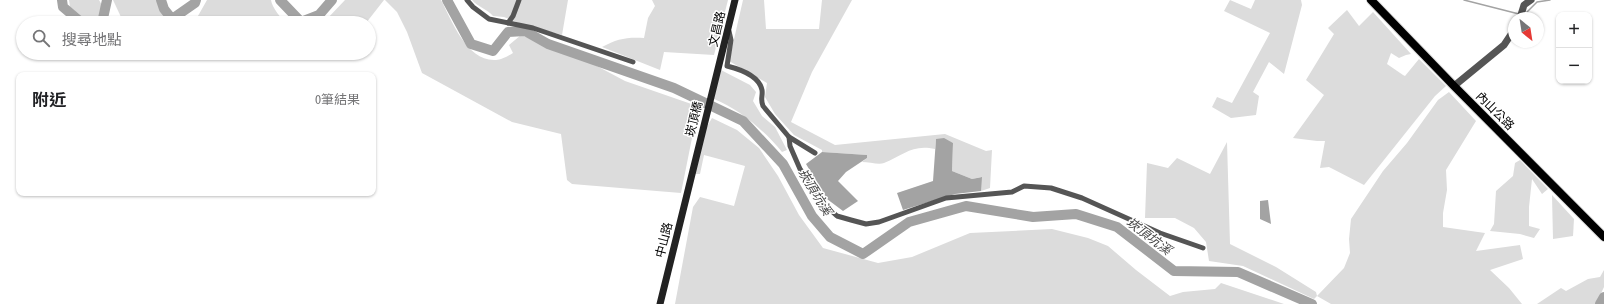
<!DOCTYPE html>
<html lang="zh-TW">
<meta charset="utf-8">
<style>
body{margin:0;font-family:"Asap Condensed","Noto Sans TC",sans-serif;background:#f2f2f2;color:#202124}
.controls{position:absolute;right:12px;top:12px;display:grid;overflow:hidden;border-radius:8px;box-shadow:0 1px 3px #0004}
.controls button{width:36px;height:36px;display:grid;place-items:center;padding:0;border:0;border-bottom:1px solid #e0e0e0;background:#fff;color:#202124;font:20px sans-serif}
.compass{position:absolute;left:1508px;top:12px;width:36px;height:36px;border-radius:50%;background:#fff;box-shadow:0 1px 3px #0004;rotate:150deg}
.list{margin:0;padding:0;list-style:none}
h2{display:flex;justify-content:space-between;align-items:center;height:52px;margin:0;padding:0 16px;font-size:17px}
h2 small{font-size:13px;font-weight:400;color:#757577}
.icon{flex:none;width:22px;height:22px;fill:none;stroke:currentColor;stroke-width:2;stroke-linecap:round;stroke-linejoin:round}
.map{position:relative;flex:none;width:1604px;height:304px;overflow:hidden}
.search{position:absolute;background:#fff;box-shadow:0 1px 3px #0004;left:16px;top:16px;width:360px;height:44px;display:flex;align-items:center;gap:10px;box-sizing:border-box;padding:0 14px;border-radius:22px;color:#757577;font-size:15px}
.panel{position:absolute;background:#fff;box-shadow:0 1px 3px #0004;left:16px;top:72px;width:360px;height:124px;border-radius:8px}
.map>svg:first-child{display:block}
</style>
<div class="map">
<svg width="1604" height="304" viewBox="0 0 1604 304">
<rect width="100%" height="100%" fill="#fff"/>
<g fill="#dcdcdc">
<path d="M69,0H99L112,23H90L70,7Z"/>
<path d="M113,0H157L167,23H126L121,17Z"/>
<path d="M207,0H271C272,7 281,20 288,23H238L235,21L231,23H194Z"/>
<path d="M345,0H384L366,23H315L327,19Z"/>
<path d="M385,0H441C452,21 467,62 496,60C501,60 508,56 513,53L509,45L521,35L580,57L625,81L700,107L696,122L687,121V130L693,133L681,193L572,184L567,180L561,134L512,122L422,73L407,32L397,12Z"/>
<path d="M472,0H568L562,35L519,23L504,17L493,16C487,9 478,7 472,0Z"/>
<path d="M652,0H728L714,55L664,52L660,70L602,47C617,39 626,37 644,38L648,18L655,6Z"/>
<path d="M743,0H764L766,29H819L822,0H852L812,72L791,122L835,145L945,134L986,151L992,150L990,188L981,191V177L972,179L952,171L953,143L936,139L935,149C912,144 904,155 884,163C879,165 869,162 862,162L867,158V155L822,152V150L794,135L775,114L765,97L767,83L729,61Z"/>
<path d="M1230,0L1251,9L1255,0H1301L1302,5L1284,74L1269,62L1253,92L1259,96L1256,115L1231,118L1212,107L1217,97L1232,103L1270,33L1224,11Z"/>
<path d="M1347,10L1359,26L1373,12L1411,54L1406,55L1399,58L1391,53L1387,64L1403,75L1405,76L1419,59L1446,86L1435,96L1364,185L1329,167L1320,168L1325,141H1317L1293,138L1324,95L1306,80L1334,34L1328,28Z"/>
<path d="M719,69L750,85L756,92L753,101L762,116L775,127L787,150L782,152C766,132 738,108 714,99Z"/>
<path d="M1449,92L1476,121L1446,170L1447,190L1443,213V227L1485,233L1476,251L1520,245L1523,259L1490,270L1509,288L1522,304H1331L1317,296L1314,299L1243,266L1209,261L1206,242L1194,228L1175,218H1145L1147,163L1168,168L1177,158L1210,174L1227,142L1230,244L1276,267L1316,292L1317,296L1344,268L1350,253L1349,239L1351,219L1383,171L1407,143L1438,100Z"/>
<path d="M712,118L737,130L759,148L778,176L799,215L823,248L878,263L912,257L970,233L1052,229L1088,238L1108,246L1136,270L1170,296L1183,292L1215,289L1221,283L1284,304H675L693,207L700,197L734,206L745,166L704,155L700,174H695L705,130Z"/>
<path d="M1520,160L1548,189L1542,194L1532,179L1529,207V226L1540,229L1534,238L1520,234L1490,231L1494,224L1496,191L1513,176L1515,163Z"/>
<path d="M1552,195L1574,219L1573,236L1553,239Z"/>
<path d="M1604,270V287L1596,304H1537L1561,288L1566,291L1588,279L1600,277Z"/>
</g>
<g fill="#a3a3a3">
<path d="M944,138L953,143L952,171L972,179L982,177L981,191L955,194L903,210L897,193L933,181L936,139Z"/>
<path d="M822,152L867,155V158L846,172L838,181L858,201L843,211L827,199L806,164Z"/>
<path d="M1268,200L1271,224L1260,219V201Z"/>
</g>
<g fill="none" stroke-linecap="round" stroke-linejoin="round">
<g stroke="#a3a3a3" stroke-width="1.5">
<path d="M1464,0L1519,14"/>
<path d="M1524,15L1537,2L1550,0"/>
</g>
<g stroke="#a3a3a3" stroke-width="10">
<path d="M62,0L63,7L82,23"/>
<path d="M161,0L164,9L172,19L195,3L196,0"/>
<path d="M280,0L301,22L319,15L332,0"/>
<path d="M447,0L471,44L493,51L508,32L525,31L548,44L674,88L743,121L783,164L812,216L830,237L863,254L909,222L966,206L1033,217L1076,214L1117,227L1174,271L1238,272L1312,304"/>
<path d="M102,23L107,0"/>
<path d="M1600,304L1604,297"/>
</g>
<defs>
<path id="primary" d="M1371,0L1454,86L1604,237"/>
</defs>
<use href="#primary" stroke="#dbdbdb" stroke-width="10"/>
<g stroke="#555" stroke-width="5">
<path d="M467,0L473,7L489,19L533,28L633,62"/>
<path d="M508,23L513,16L519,0"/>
<path d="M729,31L731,40L727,66C739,69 759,75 762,90C763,96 760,99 763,106L789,137L815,153"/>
<path d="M789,137L790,146L800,169L825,205L837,216L851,220L866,224L879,222L946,198L1012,192L1024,186L1051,188L1082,198L1160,233L1203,248"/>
</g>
<g stroke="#555" stroke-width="7">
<path d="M1520,18L1524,5L1531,0"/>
<path d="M1454,86L1504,45L1514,30"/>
</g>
<path stroke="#222" stroke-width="7" d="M660,304L735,0"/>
<use href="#primary" stroke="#000" stroke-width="8"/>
</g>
<g text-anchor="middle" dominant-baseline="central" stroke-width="3" stroke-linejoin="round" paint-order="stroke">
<g font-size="12" fill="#000" stroke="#fff">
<text transform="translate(717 29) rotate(-77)">文昌路</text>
<text transform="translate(1495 111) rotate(45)">內山公路</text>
<text transform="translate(694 119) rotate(-76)">崁頂橋</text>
<text transform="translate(664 240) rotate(-76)">中山路</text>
</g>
<g font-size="13" font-style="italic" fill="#444" stroke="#fff">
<text transform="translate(815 192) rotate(58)">崁頂坑溪</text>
<text transform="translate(1149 236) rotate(37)">崁頂坑溪</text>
</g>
</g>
</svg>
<div class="controls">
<button>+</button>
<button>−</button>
</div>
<svg class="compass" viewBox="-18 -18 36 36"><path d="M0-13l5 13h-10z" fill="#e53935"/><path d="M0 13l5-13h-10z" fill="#757577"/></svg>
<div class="search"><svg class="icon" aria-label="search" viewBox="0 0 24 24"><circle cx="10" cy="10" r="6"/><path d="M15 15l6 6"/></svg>搜尋地點</div>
<section class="panel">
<h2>附近<small>0筆結果</small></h2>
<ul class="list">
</ul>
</section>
</div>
